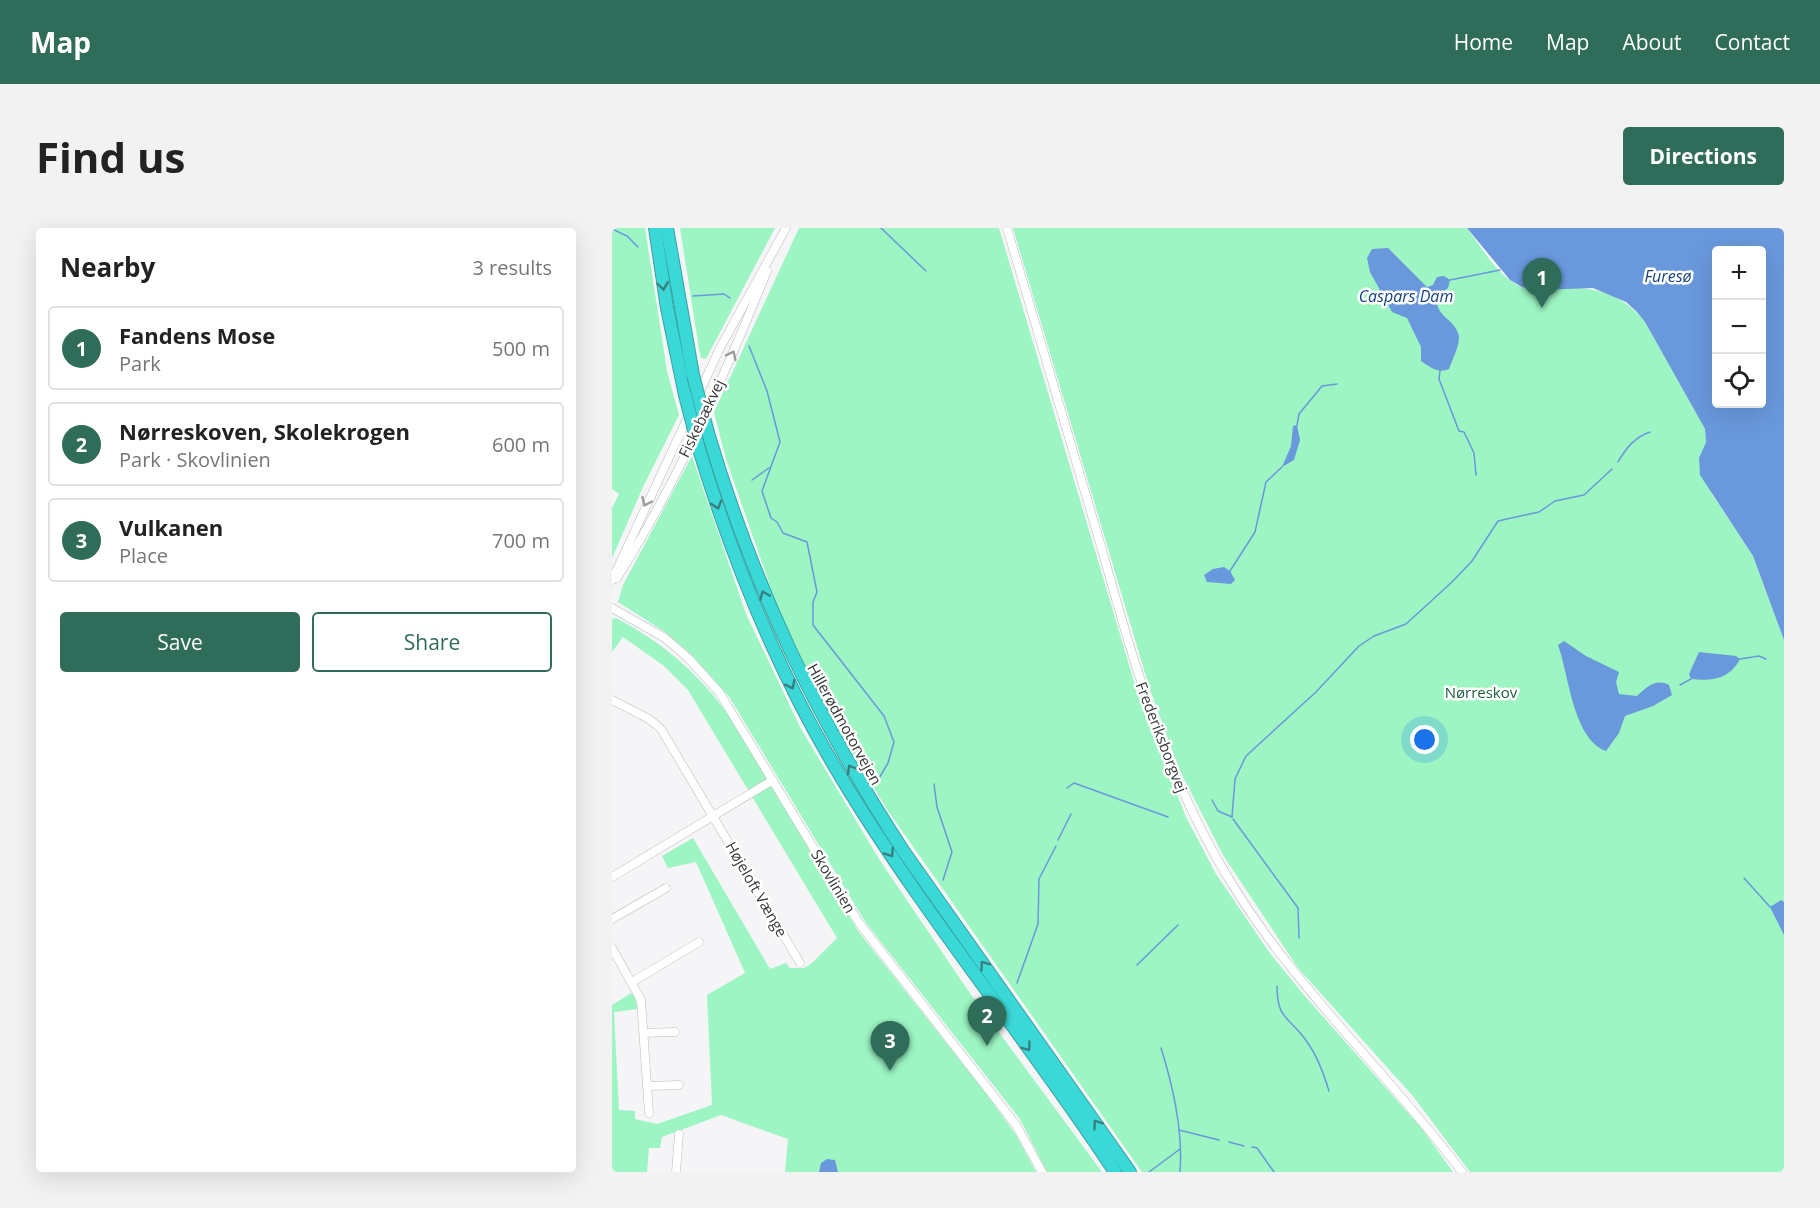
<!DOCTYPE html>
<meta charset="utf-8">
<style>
body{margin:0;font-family:"Open Sans",sans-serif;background:#f2f2f2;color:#222}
.controls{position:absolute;right:18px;top:18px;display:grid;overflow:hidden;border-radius:6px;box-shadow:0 6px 24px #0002}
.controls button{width:54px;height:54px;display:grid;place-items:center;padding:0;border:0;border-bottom:2px solid #e0e0e0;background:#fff;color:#222;font:30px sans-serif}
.you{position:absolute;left:813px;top:512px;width:21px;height:21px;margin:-15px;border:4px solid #fff;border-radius:50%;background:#1a73e8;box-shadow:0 0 0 9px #1a73e833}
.badge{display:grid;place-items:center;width:39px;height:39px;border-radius:50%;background:#2f6c59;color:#fff;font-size:20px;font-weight:700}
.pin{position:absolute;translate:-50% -50px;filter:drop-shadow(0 2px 3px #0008)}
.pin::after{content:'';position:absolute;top:32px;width:21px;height:18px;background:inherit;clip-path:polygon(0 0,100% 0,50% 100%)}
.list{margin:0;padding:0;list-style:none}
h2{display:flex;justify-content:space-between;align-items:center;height:78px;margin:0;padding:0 24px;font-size:26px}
h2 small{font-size:20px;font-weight:400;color:#767676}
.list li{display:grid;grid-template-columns:39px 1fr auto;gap:18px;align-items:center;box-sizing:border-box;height:84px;margin:0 12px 12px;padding:0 12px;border:2px solid #e0e0e0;border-radius:6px}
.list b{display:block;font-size:22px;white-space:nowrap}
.list p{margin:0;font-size:20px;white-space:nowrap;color:#767676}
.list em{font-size:20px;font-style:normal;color:#767676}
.actions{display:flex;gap:12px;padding:18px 24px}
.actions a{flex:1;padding:14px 0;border:2px solid #2f6c59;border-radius:6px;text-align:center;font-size:21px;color:#2f6c59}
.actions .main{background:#2f6c59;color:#fff}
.icon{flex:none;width:33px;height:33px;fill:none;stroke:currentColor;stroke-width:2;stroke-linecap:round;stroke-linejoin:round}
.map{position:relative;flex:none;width:1172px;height:944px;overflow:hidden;border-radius:6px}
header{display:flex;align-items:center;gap:36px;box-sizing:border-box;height:84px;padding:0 30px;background:#2f6c59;color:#fff}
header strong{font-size:28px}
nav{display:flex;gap:33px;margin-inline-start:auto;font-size:21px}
.intro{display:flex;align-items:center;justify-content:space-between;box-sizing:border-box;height:144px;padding:0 36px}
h1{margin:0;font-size:42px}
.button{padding:15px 27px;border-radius:6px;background:#2f6c59;color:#fff;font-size:21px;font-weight:700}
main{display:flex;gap:36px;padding:0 36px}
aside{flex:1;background:#fff;border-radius:6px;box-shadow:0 6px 24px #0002}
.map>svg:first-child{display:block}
</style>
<header>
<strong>Map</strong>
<nav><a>Home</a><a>Map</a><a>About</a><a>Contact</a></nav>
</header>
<div class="intro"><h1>Find us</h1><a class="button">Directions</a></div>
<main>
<aside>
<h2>Nearby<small>3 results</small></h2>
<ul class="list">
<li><span class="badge">1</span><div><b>Fandens Mose</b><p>Park</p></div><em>500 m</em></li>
<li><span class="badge">2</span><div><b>Nørreskoven, Skolekrogen</b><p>Park · Skovlinien</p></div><em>600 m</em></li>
<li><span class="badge">3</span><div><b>Vulkanen</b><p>Place</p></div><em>700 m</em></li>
</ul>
<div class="actions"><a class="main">Save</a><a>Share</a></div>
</aside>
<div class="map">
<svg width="1172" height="944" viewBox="0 0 1172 944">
<rect width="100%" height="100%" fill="#f5f5f7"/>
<g fill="#9cf5c3">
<path d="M0,0H33L55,143L67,187L31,259L0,330V280L7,266L0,261Z"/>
<path d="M68,0H163L94,131L89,130L87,121Z"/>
<path d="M187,0H387L526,467L574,589L604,646L657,724L691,766L811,902L841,944H530L276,583L216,485L166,381L114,231L102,184Z"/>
<path d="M401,0H855C869,19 885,47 907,58C914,61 926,59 934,59C975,59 1006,60 1033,94L1093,201L1094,214L1087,230L1100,266L1141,328L1172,412V944H858L800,867L686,740L611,627L568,543L538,462Z"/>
<path d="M80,228L134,386L189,501L267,631L355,761L490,944H435L408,891L254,695L118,470L79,426L53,404L6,374L11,357Z"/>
<path d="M4,390C50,414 85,444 116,486L246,703L376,868L404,907L424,944H173L176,911L109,887L50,909L48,920H37L35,944H0V777L21,764L26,781L2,784L7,882L23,883V891L45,896L100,877L95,767L133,745L84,634L56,640L50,628L81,610L158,741L174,735L178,740H192L200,735L225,710L76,462L52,438L11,409L0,424V391Z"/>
</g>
<g fill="#6998dd" fill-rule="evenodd">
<path d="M855,0H1172V412L1141,328L1088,247L1087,230L1094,214L1093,201L1033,94L1024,83L1014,74L981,60L926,62L910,59L898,52ZM1104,22H1150V176H1104Z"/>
<path d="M776,20L815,59L821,57L825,49L832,48L838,52L836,60L824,70C826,91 841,90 846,105C850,114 840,132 837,141C826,146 818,139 809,133V119L795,90L780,84L758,44L755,30L760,21Z"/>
<path d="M685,197L688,212L682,232L670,239L679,218L681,198Z"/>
<path d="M612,339L618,343L623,352L619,356L595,354L592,347L601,341Z"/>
<path d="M952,413L974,428L1007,444L1004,454L1007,466L1025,468C1035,459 1043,450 1057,457L1060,467L1041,478L1013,488L1007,505L994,523C961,511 957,447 946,417Z"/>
<path d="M1087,424L1124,428L1128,431C1117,452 1099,453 1079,451L1077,446Z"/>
<path d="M1169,672L1172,674V707L1158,679Z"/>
<path d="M215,931L223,932L226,944H207L209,935Z"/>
</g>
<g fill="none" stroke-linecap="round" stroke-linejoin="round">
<g stroke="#6998dd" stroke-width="1.5">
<path d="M269,0L314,43"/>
<path d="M0,1L15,8L26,19"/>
<path d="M838,52L888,42"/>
<path d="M81,68L112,66L118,70"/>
<path d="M137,118L155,163L168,214L150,263L159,290L165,294L171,305L195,314L205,364L201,374V397L272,488L282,514L276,535L266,552"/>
<path d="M828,143L827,151L847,203L852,204L862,225L864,247"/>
<path d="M685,197L687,186L710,158L725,156"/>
<path d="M1006,234C1014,220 1023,209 1038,204"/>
<path d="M140,252L157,240"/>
<path d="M618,343L643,304L654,254L670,239"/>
<path d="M1128,431L1147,428L1154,431"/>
<path d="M1068,457L1079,451"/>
<path d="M322,556L325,579L340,624L331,652"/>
<path d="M455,560L462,555L556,589"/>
<path d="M600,572L606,583L620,589L623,551L634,528L704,464L747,418L762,408L794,396L840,354L860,333L886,293L927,284L943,273L972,267L1000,241"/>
<path d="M621,591L686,680L687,710"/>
<path d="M446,612L459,586"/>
<path d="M1132,650L1158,679"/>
<path d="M525,737L566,697"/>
<path d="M405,755L426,696L427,651L444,618"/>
<path d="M665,758C665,791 676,788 693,811C705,827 711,844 717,863"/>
<path d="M549,820C561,858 571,904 568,944"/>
<path d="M567,902L607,912"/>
<path d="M617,914L632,918"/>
<path d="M640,919L645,920L662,944"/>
<path d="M537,944L568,921"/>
</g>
<defs>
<g id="minor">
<path d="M395,0C426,102 456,205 486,308C521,431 551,545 620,656C684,761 776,845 850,944"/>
<path d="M5,350C64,257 114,145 155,43"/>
<path d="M0,352L108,120L174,0"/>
<path d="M0,380L53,410L76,430L107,464L247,695L404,897L430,944"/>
<path d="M0,472L37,491L49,501L188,735"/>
<path d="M0,649L161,552"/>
<path d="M0,691L54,660"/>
<path d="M0,720L29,772L37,885"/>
<path d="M20,754L87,714"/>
<path d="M32,805L63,804"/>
<path d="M36,858L67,857"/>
<path d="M64,944L67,906"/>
</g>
<g id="highway">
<path d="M43,0L55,80L73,167"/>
<path d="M55,0L81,147"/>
<path d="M96,205C143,362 202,486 292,624L518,944"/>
<path d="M87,221C122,336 167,447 229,549C312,687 415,810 503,944"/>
</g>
</defs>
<use href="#minor" stroke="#bbbbbc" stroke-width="9"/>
<use href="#highway" stroke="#39a1a0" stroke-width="14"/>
<use href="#minor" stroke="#fff" stroke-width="8"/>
<use href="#highway" stroke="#3ad9d8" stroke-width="12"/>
<defs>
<g id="highway-bridge">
<path d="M81,147L96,205"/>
<path d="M73,167L87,221"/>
</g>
</defs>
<use href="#highway-bridge" stroke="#39a1a0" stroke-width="14" stroke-linecap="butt"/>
<use href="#highway-bridge" stroke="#3ad9d8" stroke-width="12"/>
</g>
<defs><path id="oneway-chevron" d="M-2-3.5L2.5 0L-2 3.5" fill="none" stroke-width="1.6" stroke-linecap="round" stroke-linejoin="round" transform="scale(1.5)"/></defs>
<g stroke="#388080">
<use href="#oneway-chevron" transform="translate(51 58) rotate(82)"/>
<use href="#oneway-chevron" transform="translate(105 277) rotate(73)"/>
<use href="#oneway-chevron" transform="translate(152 367) rotate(-113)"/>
<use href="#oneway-chevron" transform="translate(179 457) rotate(63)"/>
<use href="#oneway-chevron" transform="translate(239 541) rotate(-120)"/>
<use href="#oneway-chevron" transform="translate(278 625) rotate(57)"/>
<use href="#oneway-chevron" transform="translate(372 737) rotate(-126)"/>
<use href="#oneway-chevron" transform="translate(415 819) rotate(54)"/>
<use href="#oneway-chevron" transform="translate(485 896) rotate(-125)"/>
</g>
<g stroke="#9b9c9c">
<use href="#oneway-chevron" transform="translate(120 127) rotate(-64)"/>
<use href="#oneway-chevron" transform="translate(34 274) rotate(115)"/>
</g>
<g text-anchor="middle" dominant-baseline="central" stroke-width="5" stroke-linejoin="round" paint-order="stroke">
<g font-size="15" fill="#373838" stroke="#fff">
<text transform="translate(89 190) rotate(-64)">Fiskebækvej</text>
<text transform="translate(233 496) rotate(61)">Hillerødmotorvejen</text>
<text transform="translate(550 509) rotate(69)">Frederiksborgvej</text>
<text transform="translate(222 653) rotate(59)">Skovlinien</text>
<text transform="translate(145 661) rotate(60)">Højeloft Vænge</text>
</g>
<g font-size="15" fill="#1a5e3d" stroke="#fff">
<text x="869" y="464">Nørreskov</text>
</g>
<g font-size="16" font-style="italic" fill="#13417f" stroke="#fff">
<text x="1056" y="48">Furesø</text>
<text x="794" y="68">Caspars Dam</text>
</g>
</g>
</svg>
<div class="controls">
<button>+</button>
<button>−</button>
<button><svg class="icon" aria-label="locate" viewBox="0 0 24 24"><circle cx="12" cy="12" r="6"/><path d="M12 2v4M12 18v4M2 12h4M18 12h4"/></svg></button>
</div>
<div class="you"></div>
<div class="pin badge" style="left:930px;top:80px">1</div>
<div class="pin badge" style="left:375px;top:818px">2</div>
<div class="pin badge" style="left:278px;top:843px">3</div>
</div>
</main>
